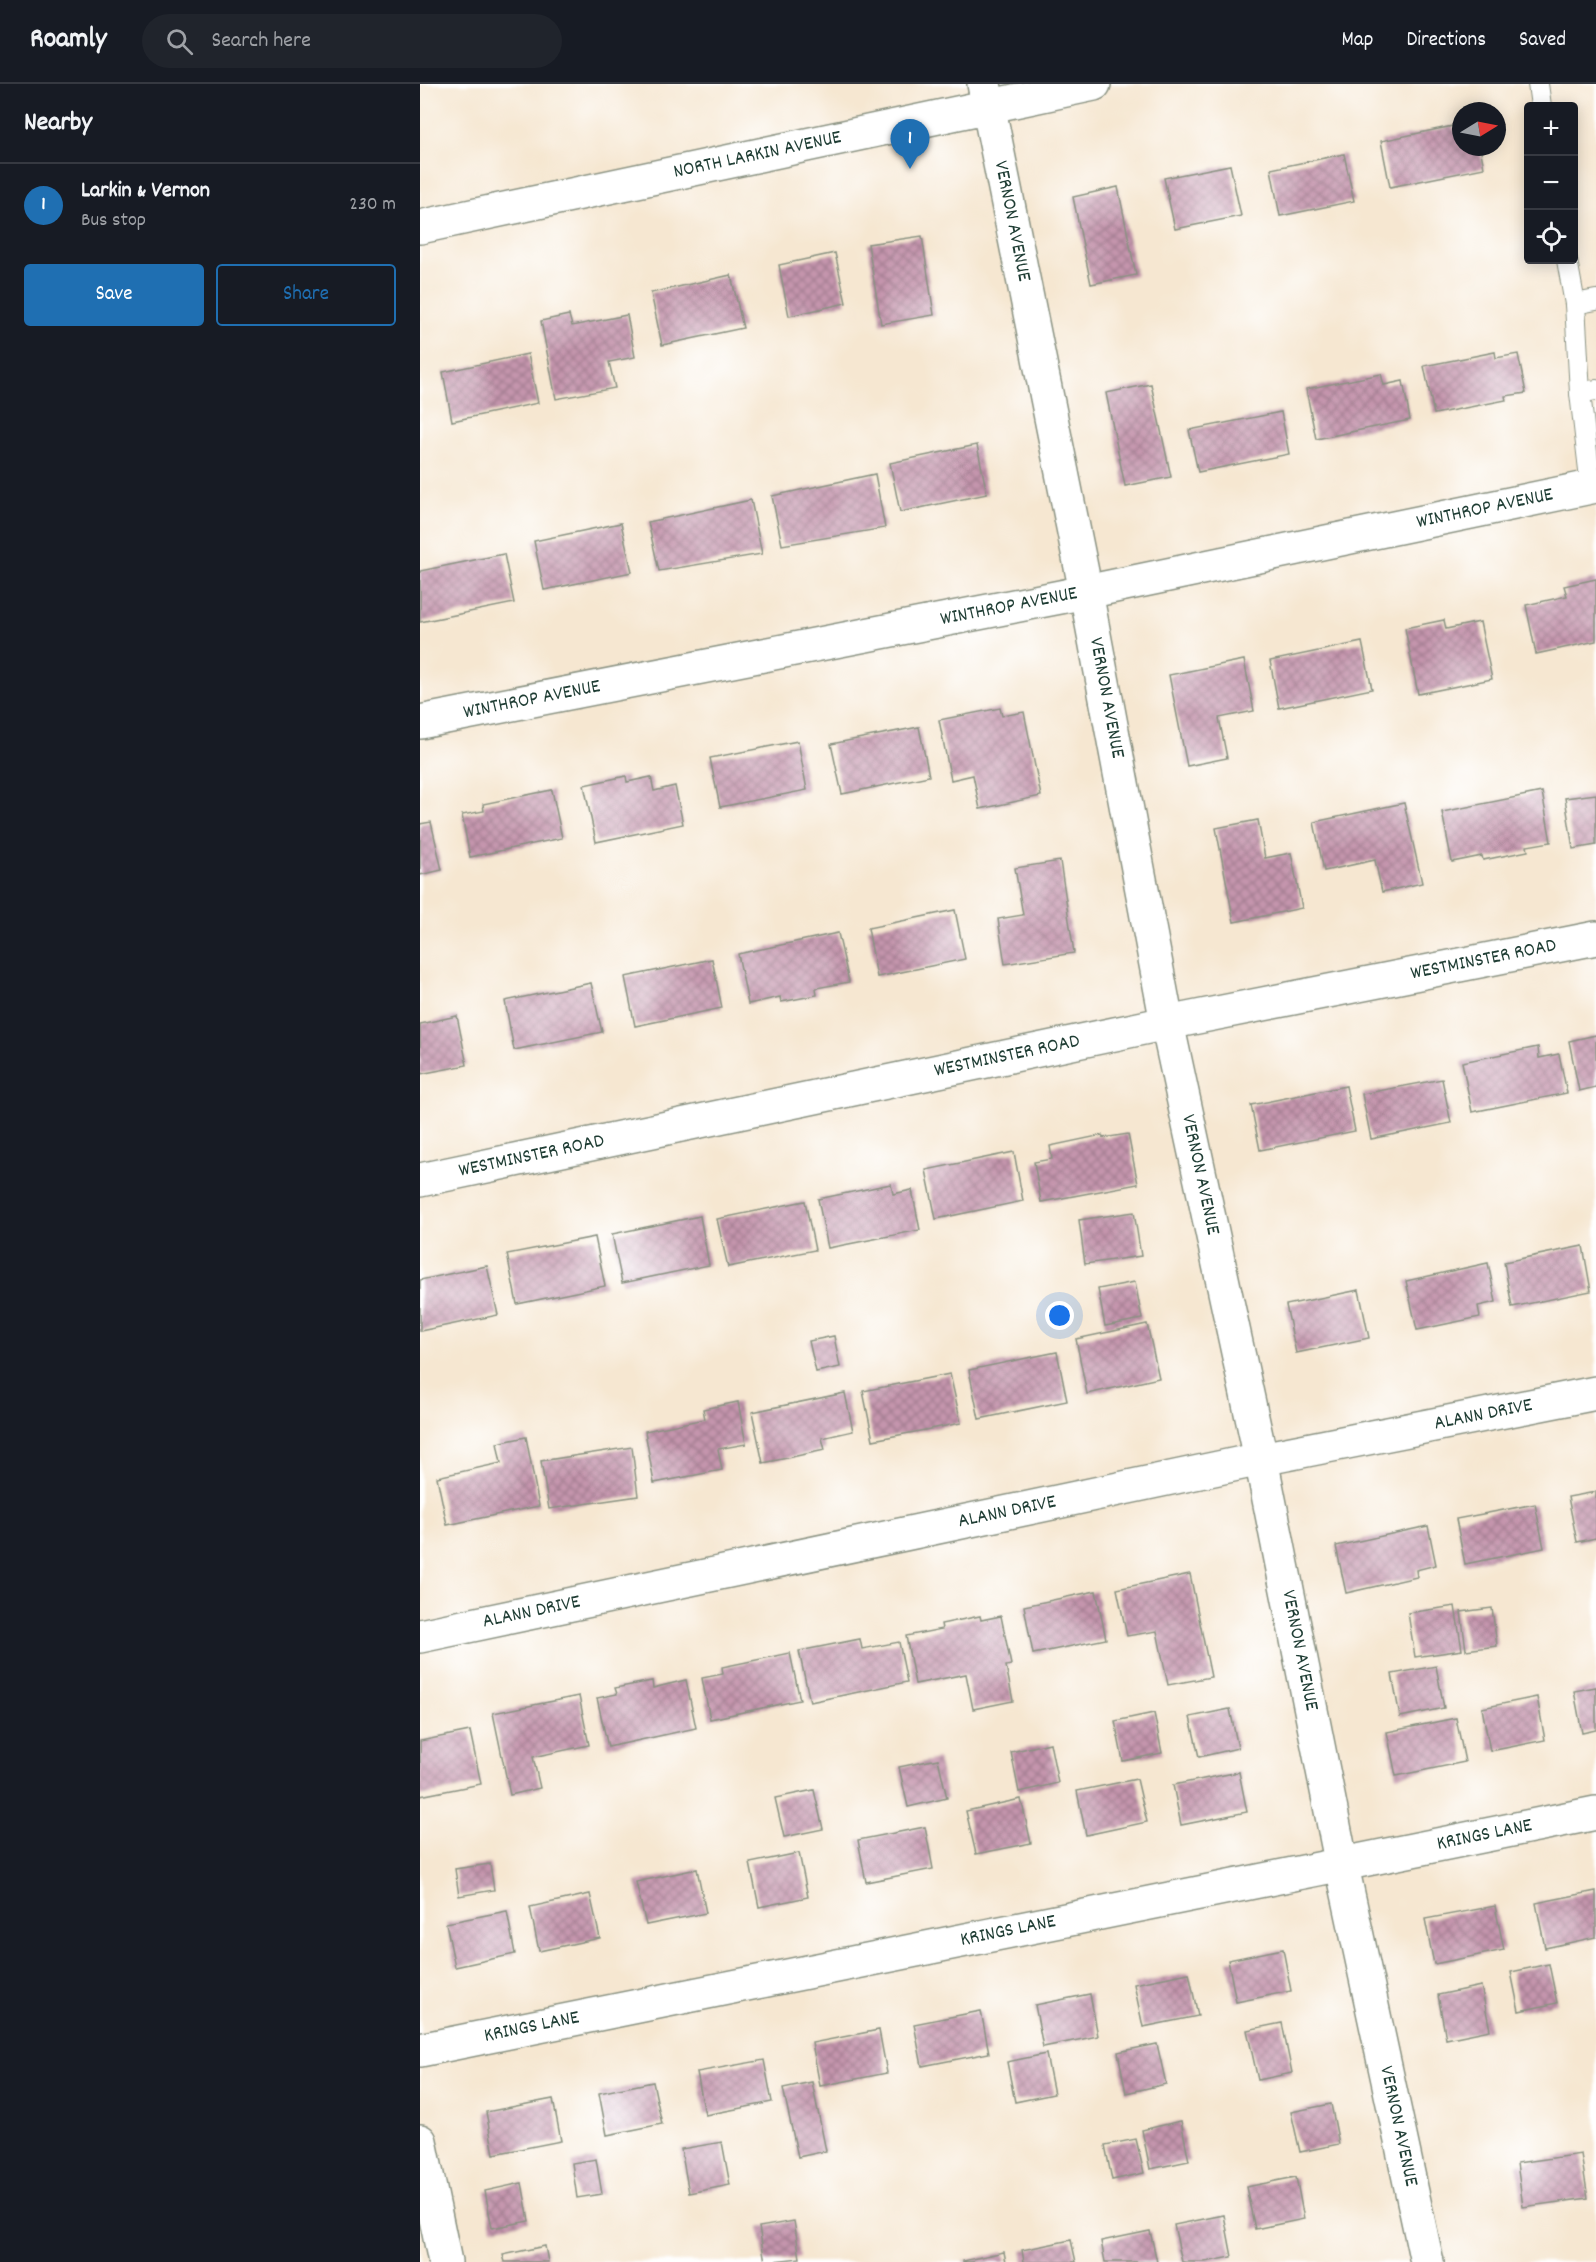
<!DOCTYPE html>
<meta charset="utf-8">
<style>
body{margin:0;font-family:Dekko,sans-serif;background:#20242c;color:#f1f3f6}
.controls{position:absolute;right:18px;top:18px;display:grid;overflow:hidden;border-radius:6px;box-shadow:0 3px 15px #0003}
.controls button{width:54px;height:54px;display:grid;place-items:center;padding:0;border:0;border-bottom:2px solid #363941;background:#171b24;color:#f1f3f6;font:30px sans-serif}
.compass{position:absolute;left:1032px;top:18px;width:54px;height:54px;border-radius:50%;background:#171b24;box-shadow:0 3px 15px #0003;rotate:80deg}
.you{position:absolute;left:640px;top:1232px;width:21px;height:21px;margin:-15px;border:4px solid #fff;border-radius:50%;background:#1a73e8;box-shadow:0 0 0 9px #1a73e833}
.badge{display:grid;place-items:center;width:39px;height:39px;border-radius:50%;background:#1f6fb2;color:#fff;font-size:20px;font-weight:700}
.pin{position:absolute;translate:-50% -50px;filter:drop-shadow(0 2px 3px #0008)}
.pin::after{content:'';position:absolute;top:32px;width:21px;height:18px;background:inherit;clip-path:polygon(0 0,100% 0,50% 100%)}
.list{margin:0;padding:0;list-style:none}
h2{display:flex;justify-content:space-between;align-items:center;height:78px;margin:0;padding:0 24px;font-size:26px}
h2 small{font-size:20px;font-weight:400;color:#9ea1a6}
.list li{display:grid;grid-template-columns:39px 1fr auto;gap:18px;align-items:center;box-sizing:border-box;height:84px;padding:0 24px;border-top:2px solid #363941}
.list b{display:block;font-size:22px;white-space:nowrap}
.list p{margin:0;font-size:20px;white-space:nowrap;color:#9ea1a6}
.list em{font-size:20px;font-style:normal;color:#9ea1a6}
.actions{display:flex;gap:12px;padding:18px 24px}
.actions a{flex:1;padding:14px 0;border:2px solid #1f6fb2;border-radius:6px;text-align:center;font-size:21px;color:#1f6fb2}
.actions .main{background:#1f6fb2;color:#fff}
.icon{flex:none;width:33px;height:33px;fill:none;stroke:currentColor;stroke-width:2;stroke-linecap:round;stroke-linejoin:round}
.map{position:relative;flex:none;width:1176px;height:2178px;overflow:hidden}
header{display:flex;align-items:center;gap:36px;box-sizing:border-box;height:84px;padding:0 30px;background:#171b24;border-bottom:2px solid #363941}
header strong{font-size:28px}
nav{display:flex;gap:33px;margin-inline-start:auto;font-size:21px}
.search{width:420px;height:54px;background:#20242c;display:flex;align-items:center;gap:15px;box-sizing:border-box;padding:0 21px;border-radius:33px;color:#9ea1a6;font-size:22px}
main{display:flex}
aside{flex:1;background:#171b24}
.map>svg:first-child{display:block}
</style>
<header>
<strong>Roamly</strong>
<div class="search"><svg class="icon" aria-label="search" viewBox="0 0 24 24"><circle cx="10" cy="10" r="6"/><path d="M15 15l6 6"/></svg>Search here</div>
<nav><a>Map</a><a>Directions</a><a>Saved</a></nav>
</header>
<main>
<aside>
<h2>Nearby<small></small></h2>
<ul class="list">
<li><span class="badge">1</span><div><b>Larkin &amp; Vernon</b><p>Bus stop</p></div><em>230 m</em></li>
</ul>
<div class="actions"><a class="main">Save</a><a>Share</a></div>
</aside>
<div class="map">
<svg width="1176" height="2178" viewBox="0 0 1176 2178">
<defs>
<pattern id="building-cross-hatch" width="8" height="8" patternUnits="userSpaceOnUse" patternTransform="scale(1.5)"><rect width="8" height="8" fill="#c595ad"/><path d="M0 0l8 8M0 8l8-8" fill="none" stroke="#9f7b8e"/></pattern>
</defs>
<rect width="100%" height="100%" fill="#fff"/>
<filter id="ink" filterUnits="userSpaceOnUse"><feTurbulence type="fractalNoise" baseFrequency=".0167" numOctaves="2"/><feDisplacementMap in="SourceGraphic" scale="12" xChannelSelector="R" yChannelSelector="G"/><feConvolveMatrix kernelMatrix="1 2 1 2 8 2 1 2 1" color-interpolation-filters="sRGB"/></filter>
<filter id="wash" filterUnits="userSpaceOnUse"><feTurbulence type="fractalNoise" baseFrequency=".008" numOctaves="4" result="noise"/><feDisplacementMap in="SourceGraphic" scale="24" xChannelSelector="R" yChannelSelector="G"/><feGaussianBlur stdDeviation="1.35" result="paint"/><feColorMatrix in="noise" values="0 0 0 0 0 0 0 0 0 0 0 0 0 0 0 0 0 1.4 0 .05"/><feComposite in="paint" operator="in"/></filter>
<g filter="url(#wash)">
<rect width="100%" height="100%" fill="#f6e7d1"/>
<g id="blocks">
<g fill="url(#building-cross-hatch)">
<path d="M1033,42L1034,46L1041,44V63H1060L1064,84L970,103L961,57Z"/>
<path d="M924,70L934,117L860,132L851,85Z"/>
<path d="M810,81L821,132L755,145L744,94Z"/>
<path d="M698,103L716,191L671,200L653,113Z"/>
<path d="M502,152L514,231L461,240L448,160Z"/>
<path d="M415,169L426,219L369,232L359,181Z"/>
<path d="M311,191L323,244L242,261L231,209Z"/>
<path d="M149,231L152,242L207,231L215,273L189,278L195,304L136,315L121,237Z"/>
<path d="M1075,268L1076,274L1098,270L1106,309L1085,312L1086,316L1014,330L1004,282Z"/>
<path d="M108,270L118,319L32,337L23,288Z"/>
<path d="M961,290L964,301L983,297L990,336L896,355L886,305Z"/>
<path d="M731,300L751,393L705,402L686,309Z"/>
<path d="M861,328L869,370L778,388L769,346Z"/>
<path d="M557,361L567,410L480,428L470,379Z"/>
<path d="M455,390L465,444L362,461L352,412Z"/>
<path d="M331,416L342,470L239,487L228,438Z"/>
<path d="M201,439L212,488L124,506L114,457Z"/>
<path d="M84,470L94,519L0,538V487Z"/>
<path d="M1176,495V557L1116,570L1106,521L1147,512L1144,502Z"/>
<path d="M1024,536L1026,545L1060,538L1072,595L998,610L985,544Z"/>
<path d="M942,558L952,605L859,624L850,577Z"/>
<path d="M824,576L834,627L799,634L807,674L767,682L749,591Z"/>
<path d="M580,624L582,632L604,628L621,712L560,725L553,691L531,696L519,636Z"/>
<path d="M499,643L509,692L422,710L411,660Z"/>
<path d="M378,657L387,706L300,723L290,674Z"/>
<path d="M206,692L207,698L231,693L234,707L255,702L263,740L176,758L164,701Z"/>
<path d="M132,706L142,754L50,773L42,731L64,727L63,720Z"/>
<path d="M1122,708L1131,758L1107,762L1108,767L1063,776L1062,772L1032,778L1022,728Z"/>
<path d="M1176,710V761L1153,765L1145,714Z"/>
<path d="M984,719L1002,799L962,808L955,776L904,787L894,738Z"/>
<path d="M838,736L845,774L871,769L882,824L814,838L796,744Z"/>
<path d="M11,738L22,786L0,791V740Z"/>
<path d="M640,777L654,869L585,880L578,835L603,831L595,784Z"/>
<path d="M535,826L545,875L457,893L448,844Z"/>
<path d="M418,849L429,898L396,904L397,911L361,918L360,913L328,920L318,870Z"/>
<path d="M292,875L302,924L215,942L205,893Z"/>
<path d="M171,899L182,948L94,966L85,917Z"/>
<path d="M37,932L47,981L0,990V940Z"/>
<path d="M1176,951V1003L1159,1007L1149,957Z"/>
<path d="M1118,963L1119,974L1139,970L1147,1009L1052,1028L1042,978Z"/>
<path d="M1022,995L1031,1039L951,1055L942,1010Z"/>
<path d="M926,1002L935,1047L840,1066L831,1021Z"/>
<path d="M708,1050L718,1100L621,1118L614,1078L632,1075L630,1062L682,1051L683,1054Z"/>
<path d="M594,1068L603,1117L516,1135L506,1086Z"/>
<path d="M471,1100L473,1110L492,1106L500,1146L408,1164L398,1115Z"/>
<path d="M385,1117L395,1166L308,1183L297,1135Z"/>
<path d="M714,1128L721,1172L665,1180L659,1136Z"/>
<path d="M280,1132L289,1181L202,1199L192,1150Z"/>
<path d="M175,1153L185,1202L97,1220L87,1170Z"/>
<path d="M1163,1162L1171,1207L1092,1223L1084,1178Z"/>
<path d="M1068,1179L1076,1218L1058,1222L1060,1233L997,1246L986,1197Z"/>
<path d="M67,1182L78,1231L0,1247V1196Z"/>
<path d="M715,1198L722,1235L685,1242L678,1205Z"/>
<path d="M939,1206L949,1254L876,1269L866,1221Z"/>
<path d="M727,1240L739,1294L667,1310L656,1255Z"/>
<path d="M414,1252L420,1283L396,1288L389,1257Z"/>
<path d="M637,1268L647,1317L559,1335L549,1286Z"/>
<path d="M530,1290L541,1339L453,1356L443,1307Z"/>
<path d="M425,1309L433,1347L402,1354L405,1366L343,1379L332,1328Z"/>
<path d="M318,1318L326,1360L298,1365L302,1386L234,1399L225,1347L285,1335L283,1325Z"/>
<path d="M106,1353L119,1422L27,1441L17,1393L81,1379L77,1359Z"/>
<path d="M212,1363L218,1412L129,1425L121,1377Z"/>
<path d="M1176,1408V1454L1157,1458L1148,1413Z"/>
<path d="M1115,1420L1124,1464L1045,1480L1036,1435Z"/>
<path d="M1008,1442L1016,1481L996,1486L997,1493L926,1509L916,1462Z"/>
<path d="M770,1490L791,1593L748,1601L737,1547L707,1552L697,1505Z"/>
<path d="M676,1507L686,1555L613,1570L604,1522Z"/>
<path d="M1035,1522L1042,1566L995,1573L988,1529Z"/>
<path d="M1072,1524L1077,1562L1046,1566L1041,1528Z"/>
<path d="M560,1532L561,1536L581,1532L591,1581L586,1582L593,1617L553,1625L546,1590L495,1600L486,1552L522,1545L521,1540Z"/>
<path d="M440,1555L442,1565L479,1558L487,1598L390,1618L379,1567Z"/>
<path d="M370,1569L380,1616L290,1635L282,1594L303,1590L302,1583Z"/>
<path d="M1016,1582L1024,1624L980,1633L972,1590Z"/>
<path d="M266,1596L276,1644L188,1663L177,1614L197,1610L195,1604L232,1597L233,1604Z"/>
<path d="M1176,1603V1646L1162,1649L1154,1607Z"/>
<path d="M159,1612L169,1661L113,1673L120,1704L90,1711L73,1629Z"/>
<path d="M1117,1613L1125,1656L1070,1667L1062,1624Z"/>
<path d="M810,1625L818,1664L779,1673L770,1633Z"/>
<path d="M734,1629L742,1669L703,1677L695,1637Z"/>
<path d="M1036,1634L1045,1678L976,1692L967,1648Z"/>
<path d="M50,1647L61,1700L0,1712V1657Z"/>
<path d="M630,1659L638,1699L599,1708L591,1668Z"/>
<path d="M518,1675L527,1714L488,1723L479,1683Z"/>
<path d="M819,1688L827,1728L761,1741L753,1701Z"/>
<path d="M717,1695L727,1738L666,1751L657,1707Z"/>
<path d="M394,1706L403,1745L364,1753L355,1714Z"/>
<path d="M601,1715L611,1759L556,1770L546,1727Z"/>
<path d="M505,1743L513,1785L446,1798L438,1756Z"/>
<path d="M379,1769L388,1813L339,1823L330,1779Z"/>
<path d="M70,1780L74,1806L39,1812L35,1785Z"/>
<path d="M277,1785L286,1829L226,1841L216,1798Z"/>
<path d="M1176,1807V1853L1125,1864L1116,1819Z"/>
<path d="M170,1810L180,1854L119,1867L110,1823Z"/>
<path d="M1075,1822L1084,1866L1014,1880L1005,1835Z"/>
<path d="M87,1827L95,1870L35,1883L26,1839Z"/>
<path d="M863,1865L871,1907L816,1918L808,1876Z"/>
<path d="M1129,1880L1137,1919L1099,1927L1091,1888Z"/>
<path d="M769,1889L778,1932L723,1943L714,1900Z"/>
<path d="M1061,1902L1070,1946L1026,1955L1018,1911Z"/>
<path d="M670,1910L678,1952L623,1963L615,1921Z"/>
<path d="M561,1927L569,1969L502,1982L494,1940Z"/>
<path d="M862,1939L872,1989L838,1996L827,1946Z"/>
<path d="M459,1946L467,1989L400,2002L392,1959Z"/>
<path d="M737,1960L746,2000L706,2009L698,1968Z"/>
<path d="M626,1970L634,2010L595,2018L587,1978Z"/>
<path d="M344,1976L352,2018L285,2031L277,1988Z"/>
<path d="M233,1998L242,2040L187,2051L179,2009Z"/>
<path d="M392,1998L406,2067L378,2073L363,2004Z"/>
<path d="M133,2015L141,2057L74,2070L66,2028Z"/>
<path d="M911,2020L919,2060L880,2068L871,2028Z"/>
<path d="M761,2037L769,2077L730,2085L722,2046Z"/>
<path d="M716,2055L724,2089L692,2096L685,2061Z"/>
<path d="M302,2058L310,2101L269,2109L261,2065Z"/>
<path d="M1161,2070L1168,2114L1103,2123L1097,2079Z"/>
<path d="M176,2075L182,2110L157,2114L152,2079Z"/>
<path d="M876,2093L884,2135L835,2145L826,2103Z"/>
<path d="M102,2099L109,2137L72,2144L65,2107Z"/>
<path d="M804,2131L812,2173L785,2178H762L754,2141Z"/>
<path d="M374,2137L380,2174L345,2178L339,2143Z"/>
<path d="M730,2147L737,2178H685L681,2157Z"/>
<path d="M651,2156L656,2178H604L602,2166Z"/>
<path d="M125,2162L128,2178H85L83,2171Z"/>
<path d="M584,2168L586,2178H543V2177Z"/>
</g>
</g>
</g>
<g filter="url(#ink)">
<use href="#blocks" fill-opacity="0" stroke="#8a9282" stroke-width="1.5"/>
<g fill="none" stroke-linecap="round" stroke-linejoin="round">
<defs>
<g id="service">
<path d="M1118,0L1121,22"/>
<path d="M1147,176L1155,220"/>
<path d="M1160,309L1155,220L1176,216"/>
<path d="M1171,403L1160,309L1176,306"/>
</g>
<g id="minor">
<path id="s1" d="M564,0L666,508L747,939L841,1375L922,1782L1007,2178"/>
<path id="s2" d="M0,638L666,508L1176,402"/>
<path id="s3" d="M0,1096L747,939L1176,854"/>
<path id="s4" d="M0,1552L841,1375L1176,1309"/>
<path id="s5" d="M0,1966L1176,1729"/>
<path d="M0,2057L25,2178"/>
</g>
<g id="secondary">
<path id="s6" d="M0,143L674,0"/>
</g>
</defs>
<use href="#service" stroke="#8a9282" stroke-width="22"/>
<use href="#minor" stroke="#8a9282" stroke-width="36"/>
<use href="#secondary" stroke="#8a9282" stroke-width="36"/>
<use href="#service" stroke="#fff" stroke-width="20"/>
<use href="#minor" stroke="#fff" stroke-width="33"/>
<use href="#secondary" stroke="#fff" stroke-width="33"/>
</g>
</g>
<g text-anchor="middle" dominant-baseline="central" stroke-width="4.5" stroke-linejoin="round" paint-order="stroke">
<g font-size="20" fill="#1f3d34" stroke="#fff">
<text stroke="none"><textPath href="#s6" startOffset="345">NORTH LARKIN AVENUE</textPath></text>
<text stroke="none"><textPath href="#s1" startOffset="140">VERNON AVENUE</textPath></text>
<text stroke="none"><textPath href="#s2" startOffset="1086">WINTHROP AVENUE</textPath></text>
<text stroke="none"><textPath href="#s2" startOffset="600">WINTHROP AVENUE</textPath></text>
<text stroke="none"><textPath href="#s1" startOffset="626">VERNON AVENUE</textPath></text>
<text stroke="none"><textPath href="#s2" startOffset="114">WINTHROP AVENUE</textPath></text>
<text stroke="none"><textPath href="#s3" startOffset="1086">WESTMINSTER ROAD</textPath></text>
<text stroke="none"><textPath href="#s3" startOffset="600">WESTMINSTER ROAD</textPath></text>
<text stroke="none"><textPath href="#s3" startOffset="114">WESTMINSTER ROAD</textPath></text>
<text stroke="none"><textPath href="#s1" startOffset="1112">VERNON AVENUE</textPath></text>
<text stroke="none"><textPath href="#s4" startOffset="1086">ALANN DRIVE</textPath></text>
<text stroke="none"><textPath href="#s4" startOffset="600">ALANN DRIVE</textPath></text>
<text stroke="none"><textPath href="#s4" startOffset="114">ALANN DRIVE</textPath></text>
<text stroke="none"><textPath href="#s1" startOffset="1598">VERNON AVENUE</textPath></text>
<text stroke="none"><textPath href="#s5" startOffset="1086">KRINGS LANE</textPath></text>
<text stroke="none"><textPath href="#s5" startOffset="600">KRINGS LANE</textPath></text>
<text stroke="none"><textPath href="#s5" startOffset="114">KRINGS LANE</textPath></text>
<text stroke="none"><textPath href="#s1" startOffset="2084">VERNON AVENUE</textPath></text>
</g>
</g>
</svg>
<div class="controls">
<button>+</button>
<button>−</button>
<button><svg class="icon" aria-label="locate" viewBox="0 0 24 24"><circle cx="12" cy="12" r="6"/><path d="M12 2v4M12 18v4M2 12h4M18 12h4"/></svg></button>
</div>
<svg class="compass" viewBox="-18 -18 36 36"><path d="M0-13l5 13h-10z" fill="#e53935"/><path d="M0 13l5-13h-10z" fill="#9ea1a6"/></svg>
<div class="you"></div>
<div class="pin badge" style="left:490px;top:85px">1</div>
</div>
</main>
